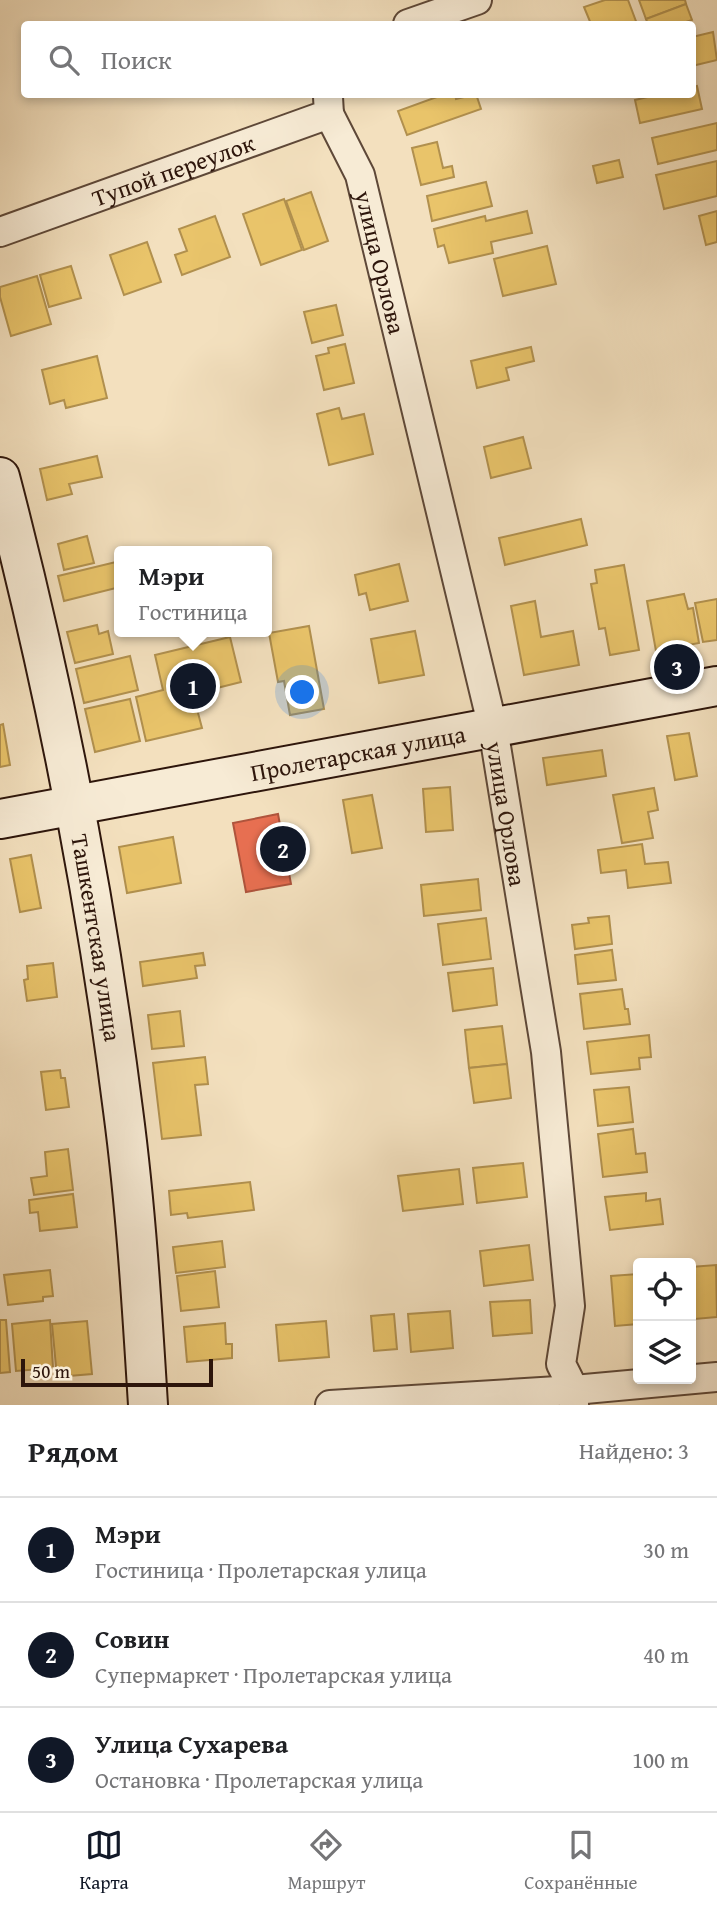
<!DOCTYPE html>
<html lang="ru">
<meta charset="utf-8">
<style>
body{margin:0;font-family:"Gentium Book Plus",serif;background:#f6f6f6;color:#202124}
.controls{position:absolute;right:21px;bottom:21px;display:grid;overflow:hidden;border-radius:7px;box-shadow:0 4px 10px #0003}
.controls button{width:63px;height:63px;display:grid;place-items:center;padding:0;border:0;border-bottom:2px solid #e0e0e0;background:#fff;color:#202124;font:35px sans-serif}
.scale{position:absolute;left:21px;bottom:18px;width:192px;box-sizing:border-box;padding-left:7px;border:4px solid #2d150b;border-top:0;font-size:19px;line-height:24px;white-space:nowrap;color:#2d150b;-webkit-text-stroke:5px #f7ebd5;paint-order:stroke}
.you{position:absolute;left:303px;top:693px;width:24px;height:24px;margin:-18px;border:5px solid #fff;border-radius:50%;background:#1a73e8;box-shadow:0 0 0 10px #1a73e833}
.badge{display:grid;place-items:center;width:46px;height:46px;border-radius:50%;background:#111827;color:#fff;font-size:23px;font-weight:700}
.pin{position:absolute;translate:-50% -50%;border:4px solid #fff;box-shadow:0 2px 7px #0006}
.popup{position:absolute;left:114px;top:546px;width:158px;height:91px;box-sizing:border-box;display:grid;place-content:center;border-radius:7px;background:#fff;filter:drop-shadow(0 2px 5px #0005);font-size:23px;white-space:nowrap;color:#757577}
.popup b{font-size:26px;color:#202124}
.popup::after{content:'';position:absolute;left:50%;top:100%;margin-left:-14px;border:14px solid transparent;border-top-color:#fff}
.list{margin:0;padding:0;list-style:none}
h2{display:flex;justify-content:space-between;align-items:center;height:91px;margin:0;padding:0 28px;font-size:30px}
h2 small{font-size:23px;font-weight:400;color:#757577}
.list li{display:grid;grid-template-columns:46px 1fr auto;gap:21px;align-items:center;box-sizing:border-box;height:105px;padding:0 28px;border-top:2px solid #e0e0e0}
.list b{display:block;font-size:26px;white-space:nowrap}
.list p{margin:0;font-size:23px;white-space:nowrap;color:#757577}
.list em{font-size:23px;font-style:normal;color:#757577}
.icon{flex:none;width:38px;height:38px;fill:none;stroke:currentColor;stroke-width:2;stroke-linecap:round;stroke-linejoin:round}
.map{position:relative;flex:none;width:717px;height:1405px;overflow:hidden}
.search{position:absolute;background:#fff;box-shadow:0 4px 10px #0003;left:21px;right:21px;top:21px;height:77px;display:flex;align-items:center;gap:18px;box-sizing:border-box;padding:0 24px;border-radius:7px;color:#757577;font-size:26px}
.sheet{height:406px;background:#fff}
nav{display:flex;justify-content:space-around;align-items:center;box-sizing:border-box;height:98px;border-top:2px solid #e0e0e0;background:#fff;font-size:19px;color:#757577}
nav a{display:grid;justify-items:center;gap:4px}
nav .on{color:#111827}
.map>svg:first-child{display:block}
</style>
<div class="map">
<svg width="717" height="1405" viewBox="0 0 717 1405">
<rect width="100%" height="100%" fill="#f3e0be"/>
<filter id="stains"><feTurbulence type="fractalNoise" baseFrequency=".00286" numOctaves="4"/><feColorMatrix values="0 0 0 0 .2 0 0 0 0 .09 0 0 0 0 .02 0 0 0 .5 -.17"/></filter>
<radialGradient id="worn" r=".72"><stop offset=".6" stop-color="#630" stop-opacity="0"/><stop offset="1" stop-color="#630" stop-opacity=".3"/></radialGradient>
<g fill="#e9c46a" stroke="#b1904e" stroke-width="2">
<path d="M605,0H628L637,24H591L584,7Z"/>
<path d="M639,0H685L686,4L646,19Z"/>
<path d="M686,4L692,20L680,24H648L646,19Z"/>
<path d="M713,32L717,60L692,66V37Z"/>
<path d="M697,86L702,109L640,123L635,100L660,94H692V87Z"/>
<path d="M445,94H455L456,99L476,94L481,109L407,135L398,111Z"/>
<path d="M717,123V150L658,164L652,138Z"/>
<path d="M437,142L443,168L452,166L454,177L421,185L412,148Z"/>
<path d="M619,160L623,177L597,183L593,166Z"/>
<path d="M717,161V196L664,209L656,175Z"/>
<path d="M486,182L492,206L432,221L427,196Z"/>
<path d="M311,192L328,241L304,250L286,201Z"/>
<path d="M284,199L302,250L261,265L243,214Z"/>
<path d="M527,211L532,233L491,242L493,253L449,263L444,245L438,247L434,229L485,216L486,221Z"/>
<path d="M717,211V242L706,245L699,216Z"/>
<path d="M215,216L230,257L182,275L175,255L187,251L179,229Z"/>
<path d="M147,242L161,282L124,295L110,255Z"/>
<path d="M547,246L556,284L503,296L494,259Z"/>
<path d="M71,266L81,298L49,307L40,275Z"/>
<path d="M37,276L51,324L11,336L0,297V287Z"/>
<path d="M336,305L343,335L312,343L304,312Z"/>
<path d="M345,344L354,383L324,390L316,356L329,353L328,348Z"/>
<path d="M531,347L534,361L506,368L509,380L477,388L471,361Z"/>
<path d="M97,356L107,398L66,408L64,400L50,404L42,370Z"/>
<path d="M339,408L342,419L364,414L373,454L329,465L317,414Z"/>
<path d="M523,437L531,468L491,478L484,447Z"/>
<path d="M97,456L102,477L69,484L72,494L47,500L40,469Z"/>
<path d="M581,519L587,545L505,565L499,538Z"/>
<path d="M87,536L94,563L64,570L58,544Z"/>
<path d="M120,561V587L64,601L58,576Z"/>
<path d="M399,564L408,601L370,610L366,593L359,595L355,575Z"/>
<path d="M624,565L639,650L610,655L605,628L599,629L591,584L597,583L595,570Z"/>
<path d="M684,594L688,609L693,608L699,643L656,651L647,601Z"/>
<path d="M717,599V640L703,642L695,603Z"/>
<path d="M535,601L541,637L573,631L579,665L524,675L511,606Z"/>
<path d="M97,625L99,634L108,631L113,654L75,663L67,632Z"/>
<path d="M309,626L324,709L290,715L284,681L278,682L269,633Z"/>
<path d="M415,631L424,675L379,683L371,639Z"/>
<path d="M230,637L241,682L193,694L202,728L146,741L136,697L163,690L155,655Z"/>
<path d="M130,656L138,690L84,703L76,669Z"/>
<path d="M130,699L140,741L95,752L85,709Z"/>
<path d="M3,724L10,765L0,767V725Z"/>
<path d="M689,733L697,776L675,780L667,736Z"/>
<path d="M602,750L606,776L547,785L543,758Z"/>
<path d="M450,787L453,830L426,832L423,789Z"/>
<path d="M654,788L658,810L648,812L653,838L622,843L613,795Z"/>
<path d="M372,795L382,848L352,853L343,800Z"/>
<path d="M173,837L181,883L127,893L119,847Z"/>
<path d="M642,844L645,864L668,862L671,883L628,888L626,870L601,873L598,850Z"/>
<path d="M31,855L41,908L20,912L10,859Z"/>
<path d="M478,879L481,910L424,916L421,885Z"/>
<path d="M609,916L612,944L575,949L572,925L589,923L588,918Z"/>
<path d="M486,918L491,959L443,965L438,924Z"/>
<path d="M612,950L616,980L578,984L575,955Z"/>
<path d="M203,953L205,965L195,966L197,978L143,986L140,962Z"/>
<path d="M53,963L57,997L27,1001L24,980L28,979L27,966Z"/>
<path d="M493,968L497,1005L453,1011L448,973Z"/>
<path d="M622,989L625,1009H628L630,1024L584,1029L580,994Z"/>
<path d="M180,1011L184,1046L152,1049L148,1015Z"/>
<path d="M502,1026L507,1064L469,1068L465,1030Z"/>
<path d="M649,1035L651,1057L639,1058L640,1069L591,1074L587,1042Z"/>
<path d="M205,1057L208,1084L195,1085L201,1135L162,1139L153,1063Z"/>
<path d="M507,1064L511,1098L474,1103L469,1068Z"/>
<path d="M60,1070L61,1078H65L69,1107L46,1110L41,1072Z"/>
<path d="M629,1087L633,1122L598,1126L594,1090Z"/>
<path d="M633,1129L636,1154L645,1153L647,1172L603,1177L598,1134Z"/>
<path d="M68,1149L73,1190L34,1195L31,1178L47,1176L45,1152Z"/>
<path d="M523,1163L527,1197L477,1203L473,1168Z"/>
<path d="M459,1169L463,1204L403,1211L398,1176Z"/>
<path d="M250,1182L254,1210L188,1218L187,1213L171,1215L169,1191Z"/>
<path d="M646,1193V1201L660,1199L663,1224L610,1230L605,1197Z"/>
<path d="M73,1194L77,1227L40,1231L38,1212L30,1213L29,1200Z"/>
<path d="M222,1241L225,1267L176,1273L173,1247Z"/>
<path d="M529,1245L533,1280L484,1286L480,1251Z"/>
<path d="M716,1265L717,1317L695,1319L691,1267Z"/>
<path d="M50,1270L53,1296L43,1297V1301L8,1305L4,1275Z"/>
<path d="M215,1271L219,1307L181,1311L177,1276Z"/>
<path d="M638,1274V1324L615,1326L611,1276Z"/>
<path d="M530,1300L532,1333L493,1336L490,1302Z"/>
<path d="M450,1311L453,1348L411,1352L408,1314Z"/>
<path d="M394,1314L397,1349L374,1351L371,1316Z"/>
<path d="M0,1320H6L10,1372L0,1373Z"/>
<path d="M50,1320L53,1368L16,1371L12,1324Z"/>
<path d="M87,1321L92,1374L57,1377L52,1324Z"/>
<path d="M326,1321L329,1357L279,1361L276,1325Z"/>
<path d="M225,1323L226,1344H232V1358L187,1362L184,1327Z"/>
</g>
<path fill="#e76f51" stroke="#af543c" stroke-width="2" d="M278,814L291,884L246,892L233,823Z"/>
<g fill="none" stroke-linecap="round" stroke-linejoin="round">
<defs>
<g id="street">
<path d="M408,24L477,0"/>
<path id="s1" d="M329,114L360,175L493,728L546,1052L570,1306L561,1364L574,1390V1405"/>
<path id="s2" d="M0,232L329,114L328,97"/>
<path d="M330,1405L574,1390L717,1377"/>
</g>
<g id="secondary">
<path id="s3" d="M0,477C54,684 96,897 123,1110C136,1208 142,1307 148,1405"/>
<path id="s4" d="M0,819L717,686"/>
</g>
</defs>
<use href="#street" stroke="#5e4838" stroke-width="32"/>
<use href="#secondary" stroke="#2d150b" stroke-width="42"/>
<use href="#street" stroke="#f7ebd5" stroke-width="28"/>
<use href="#secondary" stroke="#f7ebd5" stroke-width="38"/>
</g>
<g text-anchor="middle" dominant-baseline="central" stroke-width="7" stroke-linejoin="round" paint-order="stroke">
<g font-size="24" fill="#2d150b" stroke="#f7ebd5">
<text stroke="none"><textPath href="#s2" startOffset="184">Тупой переулок</textPath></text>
<text stroke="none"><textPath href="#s1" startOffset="158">улица Орлова</textPath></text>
<text stroke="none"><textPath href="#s4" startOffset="364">Пролетарская улица</textPath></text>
<text stroke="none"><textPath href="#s1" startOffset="724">улица Орлова</textPath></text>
<text stroke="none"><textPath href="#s3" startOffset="471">Ташкентская улица</textPath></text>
</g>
</g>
<rect width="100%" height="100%" filter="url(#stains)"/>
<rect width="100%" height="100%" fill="url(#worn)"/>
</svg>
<div class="controls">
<button><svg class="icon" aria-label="locate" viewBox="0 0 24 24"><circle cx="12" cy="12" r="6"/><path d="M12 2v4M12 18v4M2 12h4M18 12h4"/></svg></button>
<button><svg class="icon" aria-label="layers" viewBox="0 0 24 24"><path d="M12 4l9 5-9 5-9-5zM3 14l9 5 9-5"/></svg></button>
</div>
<div class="scale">50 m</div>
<div class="you"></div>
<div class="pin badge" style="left:193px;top:686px">1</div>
<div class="popup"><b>Мэри</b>Гостиница</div>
<div class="pin badge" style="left:283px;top:849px">2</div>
<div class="pin badge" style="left:677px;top:667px">3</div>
<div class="search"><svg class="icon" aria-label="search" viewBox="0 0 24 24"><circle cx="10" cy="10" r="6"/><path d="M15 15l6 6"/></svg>Поиск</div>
</div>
<section class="sheet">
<h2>Рядом<small>Найдено: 3</small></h2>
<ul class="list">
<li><span class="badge">1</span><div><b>Мэри</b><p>Гостиница · Пролетарская улица</p></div><em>30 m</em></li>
<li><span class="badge">2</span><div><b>Совин</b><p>Супермаркет · Пролетарская улица</p></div><em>40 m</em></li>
<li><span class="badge">3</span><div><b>Улица Сухарева</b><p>Остановка · Пролетарская улица</p></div><em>100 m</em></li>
</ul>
</section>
<nav>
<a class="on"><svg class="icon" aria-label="map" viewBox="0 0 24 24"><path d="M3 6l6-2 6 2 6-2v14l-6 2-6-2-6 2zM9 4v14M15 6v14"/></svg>Карта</a>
<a><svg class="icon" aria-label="directions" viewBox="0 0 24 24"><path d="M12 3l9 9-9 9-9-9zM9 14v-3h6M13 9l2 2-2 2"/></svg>Маршрут</a>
<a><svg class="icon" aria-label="saved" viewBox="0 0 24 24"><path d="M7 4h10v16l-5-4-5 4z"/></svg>Сохранённые</a>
</nav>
